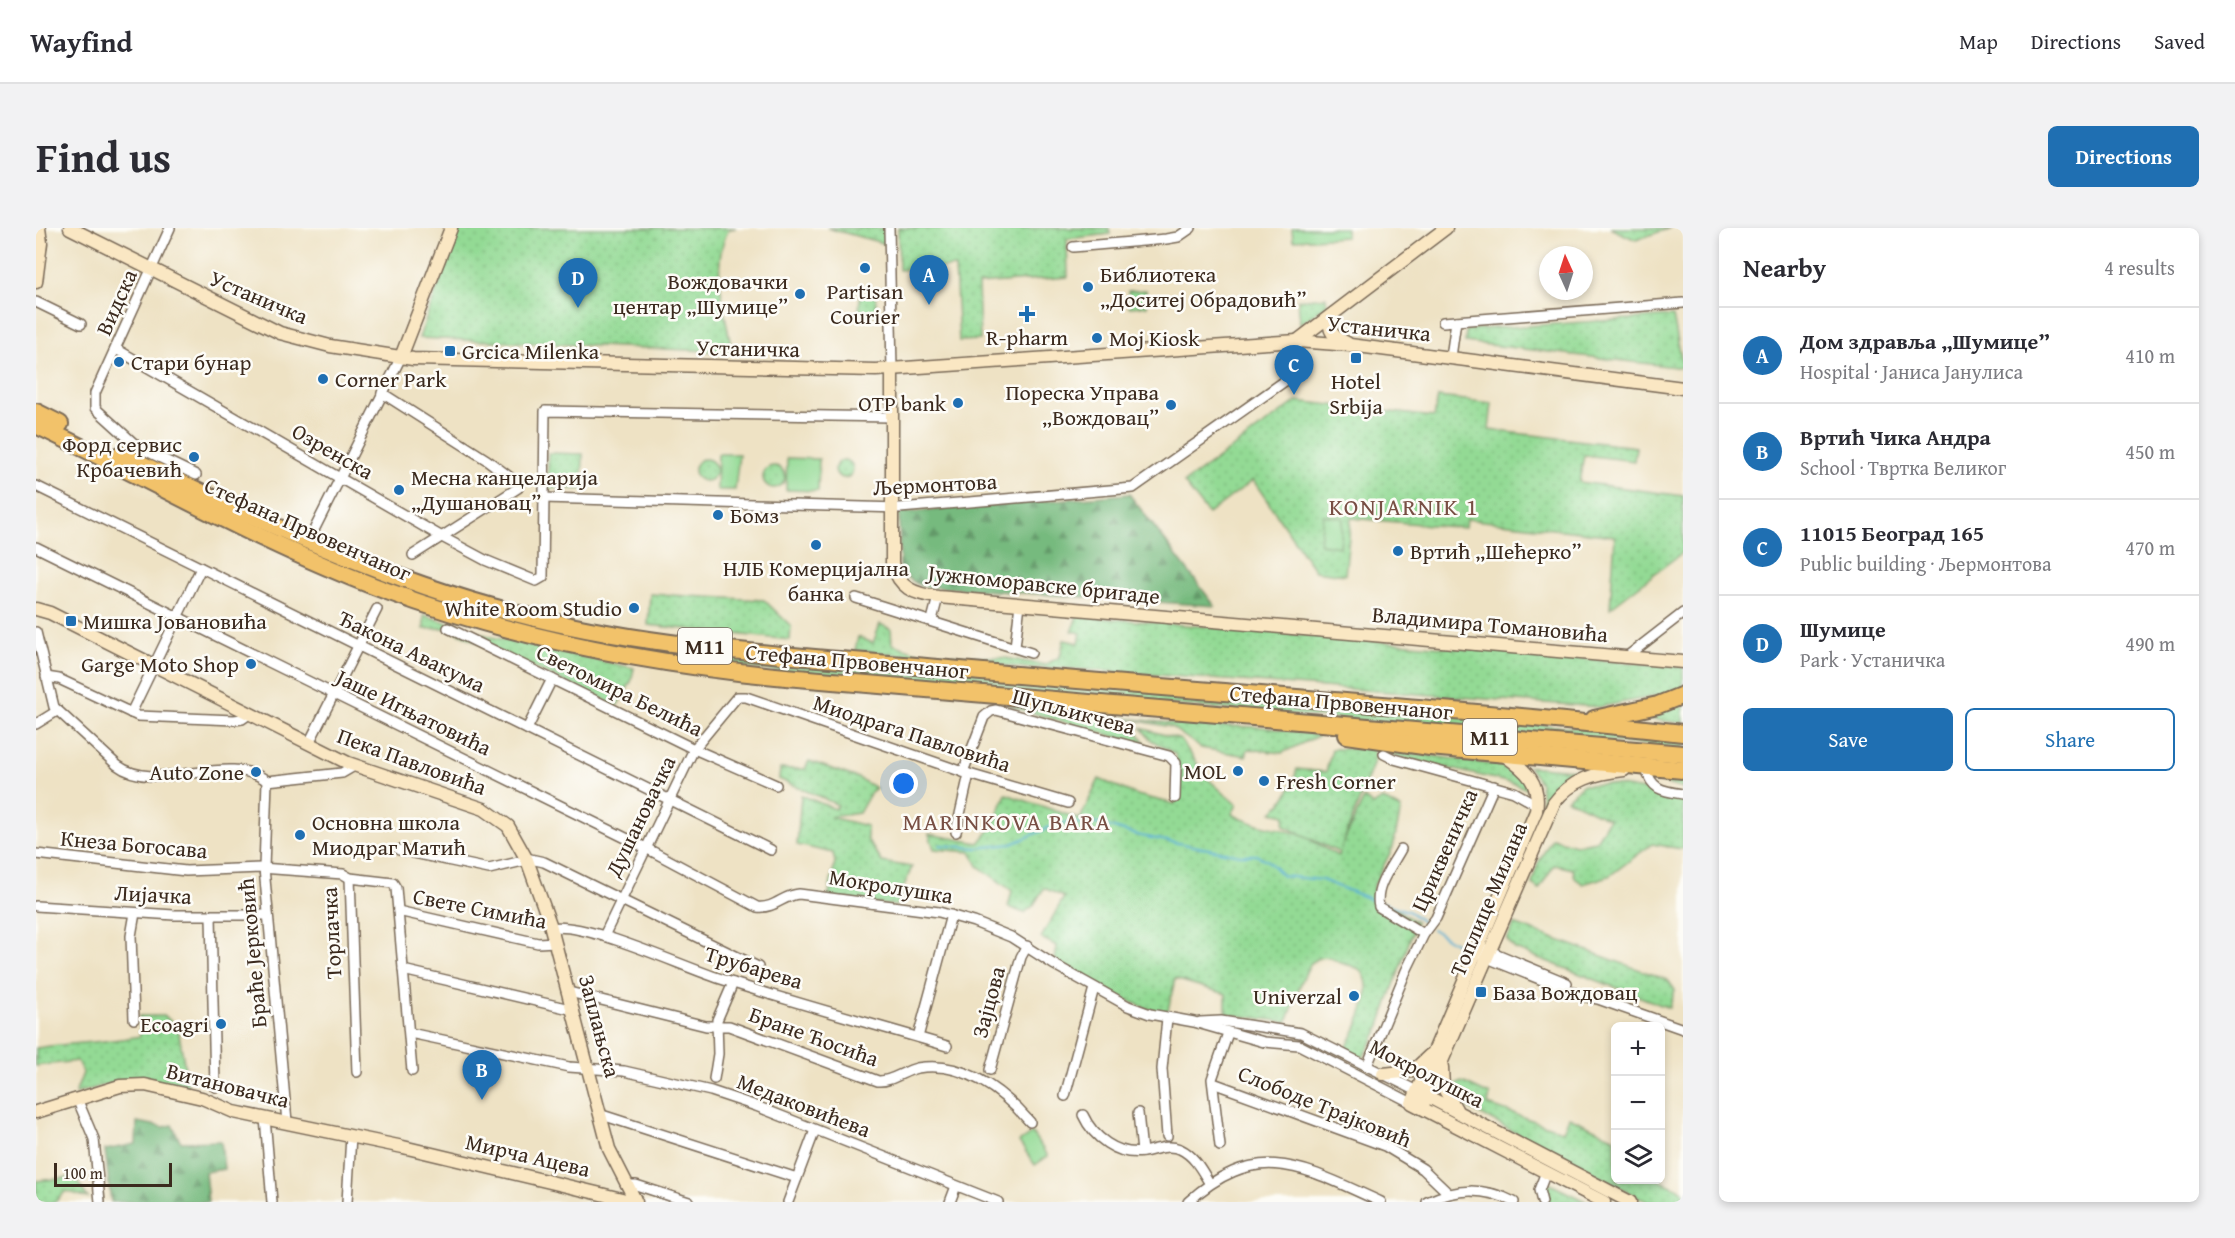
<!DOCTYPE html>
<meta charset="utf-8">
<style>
body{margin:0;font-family:"Gentium Book Plus",serif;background:#f2f2f3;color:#2b2b33}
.controls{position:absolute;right:18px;bottom:18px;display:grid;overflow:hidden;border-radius:9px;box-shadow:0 3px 9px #0003}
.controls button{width:54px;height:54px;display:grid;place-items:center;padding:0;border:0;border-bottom:2px solid #e1e1e2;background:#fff;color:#2b2b33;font:30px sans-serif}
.compass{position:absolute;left:1503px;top:18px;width:54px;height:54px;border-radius:50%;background:#fff;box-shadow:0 3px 9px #0003;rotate:357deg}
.scale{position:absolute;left:18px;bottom:15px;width:118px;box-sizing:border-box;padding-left:6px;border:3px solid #3b2a1e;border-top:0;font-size:16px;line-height:21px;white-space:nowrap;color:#3b2a1e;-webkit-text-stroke:4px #fdfcf7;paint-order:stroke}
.you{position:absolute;left:868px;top:556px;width:21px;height:21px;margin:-15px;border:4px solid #fff;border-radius:50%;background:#1a73e8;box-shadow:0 0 0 9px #1a73e833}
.badge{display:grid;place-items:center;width:39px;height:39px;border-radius:50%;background:#1f6fb2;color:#fff;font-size:20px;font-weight:700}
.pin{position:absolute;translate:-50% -50px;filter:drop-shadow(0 2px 3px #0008)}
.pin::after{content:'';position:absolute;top:32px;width:21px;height:18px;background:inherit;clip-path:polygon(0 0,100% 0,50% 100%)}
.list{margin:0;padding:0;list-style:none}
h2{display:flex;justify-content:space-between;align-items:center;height:78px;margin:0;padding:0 24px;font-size:26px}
h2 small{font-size:20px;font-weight:400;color:#7c7c81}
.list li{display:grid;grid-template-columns:39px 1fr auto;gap:18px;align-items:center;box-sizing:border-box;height:96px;padding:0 24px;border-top:2px solid #e1e1e2}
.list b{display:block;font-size:22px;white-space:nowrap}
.list p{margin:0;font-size:20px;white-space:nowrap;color:#7c7c81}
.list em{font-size:20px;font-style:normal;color:#7c7c81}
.actions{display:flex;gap:12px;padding:18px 24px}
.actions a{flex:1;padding:14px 0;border:2px solid #1f6fb2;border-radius:9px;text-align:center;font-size:21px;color:#1f6fb2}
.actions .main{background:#1f6fb2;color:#fff}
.icon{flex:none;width:33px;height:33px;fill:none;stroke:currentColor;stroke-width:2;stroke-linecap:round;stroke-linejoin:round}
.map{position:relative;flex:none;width:1647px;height:974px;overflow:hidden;border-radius:9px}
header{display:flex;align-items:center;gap:36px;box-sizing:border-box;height:84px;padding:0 30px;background:#fff;border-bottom:2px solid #e1e1e2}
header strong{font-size:28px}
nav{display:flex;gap:33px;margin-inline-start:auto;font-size:21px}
.intro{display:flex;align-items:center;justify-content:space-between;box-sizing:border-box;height:144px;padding:0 36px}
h1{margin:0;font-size:42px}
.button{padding:15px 27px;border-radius:9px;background:#1f6fb2;color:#fff;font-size:21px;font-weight:700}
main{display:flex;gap:36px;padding:0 36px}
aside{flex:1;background:#fff;border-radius:9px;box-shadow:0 3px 9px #0003}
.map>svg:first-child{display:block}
</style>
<header>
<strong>Wayfind</strong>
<nav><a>Map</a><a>Directions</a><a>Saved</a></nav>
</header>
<div class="intro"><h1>Find us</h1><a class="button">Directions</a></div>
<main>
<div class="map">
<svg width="1647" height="974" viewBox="0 0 1647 974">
<defs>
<pattern id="green-dots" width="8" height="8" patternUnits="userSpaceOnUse" patternTransform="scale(1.5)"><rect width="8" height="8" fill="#93da94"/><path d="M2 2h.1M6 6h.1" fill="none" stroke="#80bb7f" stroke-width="1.8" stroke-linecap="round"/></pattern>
<pattern id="forest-firs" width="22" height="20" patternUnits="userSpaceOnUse" patternTransform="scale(1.5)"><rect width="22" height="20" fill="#76ba7e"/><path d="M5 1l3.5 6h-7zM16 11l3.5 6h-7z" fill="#629767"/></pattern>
</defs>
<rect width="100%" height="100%" fill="#fdfcf7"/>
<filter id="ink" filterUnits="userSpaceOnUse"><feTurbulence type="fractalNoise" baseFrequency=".0167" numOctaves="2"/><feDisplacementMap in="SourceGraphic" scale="12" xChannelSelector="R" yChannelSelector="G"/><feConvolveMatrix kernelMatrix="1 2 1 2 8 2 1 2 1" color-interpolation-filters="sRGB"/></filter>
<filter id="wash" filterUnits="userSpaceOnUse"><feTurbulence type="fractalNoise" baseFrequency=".008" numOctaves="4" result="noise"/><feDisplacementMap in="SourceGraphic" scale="24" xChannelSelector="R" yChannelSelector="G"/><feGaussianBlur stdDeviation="1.35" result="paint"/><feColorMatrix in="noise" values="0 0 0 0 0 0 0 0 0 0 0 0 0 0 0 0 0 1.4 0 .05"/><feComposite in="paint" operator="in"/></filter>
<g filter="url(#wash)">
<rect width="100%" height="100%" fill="#eee2c4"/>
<g fill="url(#green-dots)" stroke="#678259" stroke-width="1.5">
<path d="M423,0H700L693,1C673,36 690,86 696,124L383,110Z"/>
<path d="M791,0H849L850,16Z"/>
<path d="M862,0H1073L1074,6L1031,11L1032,49L942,56L944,112L923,113L919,39L863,42Z"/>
<path d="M1574,0H1634L1600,12Z"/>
<path d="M1110,62L1111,78L1093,79L1092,63Z"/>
<path d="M824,67L840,68V87L823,86Z"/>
<path d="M1290,69L1291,77L1264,96L1262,72Z"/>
<path d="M1637,88L1647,140L1429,114L1430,102Z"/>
<path d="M1402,169L1456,175L1453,202L1600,219L1598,233L1548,227L1543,254L1647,268V324L1574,380L1579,308L1430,291L1429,300L1315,290L1309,347L1279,343L1217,252L1172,286L1148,255L1261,173L1398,189Z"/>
<path d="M512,225L547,226L546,261L512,260Z"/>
<circle cx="669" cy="242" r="11"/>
<circle cx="808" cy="241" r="9"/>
<circle cx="738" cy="249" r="11"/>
<path d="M257,315L541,405L1647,510V520L738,443C646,432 554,419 465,394C393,375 325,345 257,315Z"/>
<path d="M614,366L728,372L755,398L754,412L612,397Z"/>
<path d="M388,387L456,409L598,440L595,454L581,478L412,400L388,401Z"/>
<path d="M1041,388L1647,439V463L1563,479L1025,440H990L819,422L822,409L837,415L844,396L855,401L856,416L883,425L969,430L1009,437L1024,429L1028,412L1043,415L1045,405L1036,403Z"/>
<path d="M1647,475V495L1594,489Z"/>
<path d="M969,477L1151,497L1226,499L1284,507L1246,525L1212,521L1210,528L1165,520L1135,499L1093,491L1111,518Z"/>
<path d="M1105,500L1145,512L1171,550L1201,577L1196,586C1219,600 1246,598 1269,609C1281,614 1290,623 1303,628L1304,625L1248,598L1249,587L1236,584C1250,573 1257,557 1261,541L1290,544L1296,521L1338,520L1339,531L1305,620L1328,570L1337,577L1346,571L1365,581L1357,619L1337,659L1339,677L1358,680L1380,694L1342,803L1327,830L1309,822C1319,804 1344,757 1323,741C1318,738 1311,737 1305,735C1297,731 1288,726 1279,732C1268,738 1257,780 1251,794L1190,786V766L1139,751L1131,787C1091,776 1055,753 1019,732L1021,718L1005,710L1028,669L1008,660L997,678L988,685L972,679L976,663L942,638L935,624L898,621L893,606L943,615L956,599L970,566L1044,591L1063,551L1101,567L1139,576L1144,545L1139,526L1115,512Z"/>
<path d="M1356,522L1474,539L1482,542L1496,563L1476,555L1355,527Z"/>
<path d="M773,533L822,550L840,560L835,564L823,585L794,589L831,598V611L846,634L876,639L860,678L792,669L799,634L797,625L761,617L765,567L799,581L802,577L743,551L744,541H769Z"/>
<path d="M1492,538L1549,543C1528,551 1517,561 1507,581L1504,555Z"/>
<path d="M1618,547H1647V561L1618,552Z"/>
<path d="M1573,556L1647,569V621L1616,616L1573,648L1547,656L1539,650L1537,641L1518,637L1503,661L1496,656L1501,637L1516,610L1539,617L1560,613L1573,591L1531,571L1546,557Z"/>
<path d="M1478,696L1632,752L1639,762L1633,780L1479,721L1471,712Z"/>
<path d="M103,788H129L142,800L153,864C98,848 93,849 39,866L47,845L41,833L0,838V820C35,814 70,815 104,808Z"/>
<path d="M1426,854L1454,867L1452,877L1527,903L1533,889L1579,910L1580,952H1623L1647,963V974H1612L1430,879L1418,857Z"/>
<path d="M38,949L52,970L30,963L19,974H0V953Z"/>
<path d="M1510,954L1551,974H1513L1508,964Z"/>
</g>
<g fill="url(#forest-firs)" stroke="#58724e" stroke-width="1.5">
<path d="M1093,266L1179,378L884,358L864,344L863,285Z"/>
<path d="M101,894L128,899L136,897L145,914L185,913L188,941L169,944L172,974H75L69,922L100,916Z"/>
</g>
<g fill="#93da94" stroke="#678259" stroke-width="1.5">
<path d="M1256,0H1310V9L1257,12Z"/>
<path d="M682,226H703L699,262H681Z"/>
<path d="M751,230L783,231L782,263L750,262Z"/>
<path d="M1287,287L1307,290L1304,319L1284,316Z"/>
<path d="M996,905L1012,928L999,937L983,914Z"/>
</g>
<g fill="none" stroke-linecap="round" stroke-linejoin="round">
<g stroke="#58b0d5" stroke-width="2">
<path d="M904,617L941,620L976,616L1023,595L1064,596L1105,608L1204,627H1220L1231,632L1247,648L1286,652L1339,673"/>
<path d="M1345,674L1374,684L1390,697"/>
<path d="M1396,701L1427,720"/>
</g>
</g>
</g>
<g filter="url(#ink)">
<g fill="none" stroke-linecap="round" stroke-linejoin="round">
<defs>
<g id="street">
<path d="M134,0L59,165V180L102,219L160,247"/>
<path d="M853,0L856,142"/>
<path d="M1037,19L1130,11L1142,9L1155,0"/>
<path d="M0,74L45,96"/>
<path d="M1407,94L1647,75"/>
<path d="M80,121L406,309L449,332L500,353L507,349L509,183L856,189"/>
<path d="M1415,129L1420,93"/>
<path d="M346,165L451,232L483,256L482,260L377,327"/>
<path d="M0,258L735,622"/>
<path d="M507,270L864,280L1097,260L1256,148L1261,113"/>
<path d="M279,300L365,129"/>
<path d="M0,319L610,620L721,679C739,681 747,667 763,666L903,684L938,694L975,709L1017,736L1092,778L1114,786L1158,794L1228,814L1263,817L1376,875"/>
<path d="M820,370L995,425"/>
<path d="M896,392L902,369"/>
<path d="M412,400L658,521L740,557"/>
<path d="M0,404L18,479L81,537C120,567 194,523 231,553L306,545L318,538"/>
<path d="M979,419L984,376"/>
<path d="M1589,430L1647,385"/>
<path d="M10,449L23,451L102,488L198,492L206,491L213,486"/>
<path d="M95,485L165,340"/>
<path d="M0,496L21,483"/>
<path d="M491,501L516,451"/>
<path d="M273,515L341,381"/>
<path d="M1348,526L1358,531L1478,564L1501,577"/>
<path d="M1610,540C1615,562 1627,563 1647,566"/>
<path d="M927,544L948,489L955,483L960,482L1133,528L1140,535L1139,570"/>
<path d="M231,553L228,640L251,894"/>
<path d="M920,604L933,546"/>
<path d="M363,622L453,641L491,632"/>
<path d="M0,626L150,643L225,640L307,646L314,650L357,655L360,660L376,843"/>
<path d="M490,630L508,634L722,739"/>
<path d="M314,650L321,844"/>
<path d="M0,678L138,687H232"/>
<path d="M362,683L502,715L519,714"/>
<path d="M175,688L179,859"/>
<path d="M515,700C550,693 649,740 688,752C762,776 837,796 911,818"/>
<path d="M1388,706L1400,690L1458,558"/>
<path d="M568,708L658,521L701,469H710L933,546L1032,575"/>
<path d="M1449,721L1531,755"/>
<path d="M1446,728L1546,768L1562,771L1647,801"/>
<path d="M367,742L538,782"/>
<path d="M533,764L670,798H693L842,853C855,854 868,843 881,840C927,832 965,861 994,894"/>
<path d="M98,791L95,708L99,685"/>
<path d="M1164,794L1185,793L1265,805L1381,863"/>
<path d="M374,805L533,839L588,843L675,863L720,878L962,974"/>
<path d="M882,809L915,687"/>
<path d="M1331,838L1370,743L1388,706L1343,679C1338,659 1356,638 1365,621"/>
<path d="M954,842L985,729L991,718"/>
<path d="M678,851L682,826L681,792L697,755"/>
<path d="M1177,855L1349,918L1387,941L1412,965"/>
<path d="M1029,868L1058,760"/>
<path d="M42,873L58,911L64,974"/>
<path d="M1102,885L1106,924"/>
<path d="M566,887L761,950"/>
<path d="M1047,887C1057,909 1081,928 1107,924C1119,922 1131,916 1144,921C1159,928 1166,943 1174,956"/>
<path d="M229,890L236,974"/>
<path d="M1131,908L1126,841L1131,790"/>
<path d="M1184,918L1176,851L1192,805"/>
<path d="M590,957H600L653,974"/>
<path d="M311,974L315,908"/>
<path d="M752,974L779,902"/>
<path d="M914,974L920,958"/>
<path d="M1152,974C1223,909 1271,941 1345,974"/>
<path d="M1391,974C1421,960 1448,959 1478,974"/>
<path d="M1506,974L1503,962L1510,944"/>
</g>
<g id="secondary">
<path d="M34,0L244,105L294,118L377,131L840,142L1261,113L1314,117L1647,160"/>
<path d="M0,54L5,15L3,0"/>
<path d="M1295,88C1291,103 1297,109 1311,115"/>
<path d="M1261,113L1410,0"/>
<path d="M365,129L415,0"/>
<path d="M856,142V335C863,360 877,366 902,369L1647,434"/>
<path d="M0,381L14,385L312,535L448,581L472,598L491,632L514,696L573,921L600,974"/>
<path d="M1468,527C1490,542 1505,555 1500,583L1376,875L1568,974"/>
<path d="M1406,839L1407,859L1420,881"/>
<path d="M1347,846L1377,843L1394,827"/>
<path d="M1385,865L1594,974"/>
<path d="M1386,879L1518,575C1535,551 1561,545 1588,542"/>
<path d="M0,884L84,858L109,857L166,870L198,884L367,919L590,972L598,970"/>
</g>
<g id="highway">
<path d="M0,184L24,196"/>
<path d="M0,197C115,252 228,317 348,362C478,410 612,436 750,449L1647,526"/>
<path d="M85,226C218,290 350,354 495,389C627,422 766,428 902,440C1150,463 1399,478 1647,505"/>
<path d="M1558,491L1622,477L1647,467"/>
<path d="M1311,507L1394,519L1647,542"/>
</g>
</defs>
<use href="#street" stroke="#7a6a58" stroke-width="12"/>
<use href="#secondary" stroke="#7a6a58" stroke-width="15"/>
<use href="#highway" stroke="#7a6a58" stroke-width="20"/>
<use href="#street" stroke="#fff" stroke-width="9"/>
<use href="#secondary" stroke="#fae7c3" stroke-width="12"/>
<use href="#highway" stroke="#f2c26a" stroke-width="16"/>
</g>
</g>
<g fill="#1f6fb2" stroke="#fdfcf7" stroke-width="2">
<circle cx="829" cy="40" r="6"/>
<circle cx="1052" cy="59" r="6"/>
<circle cx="764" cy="66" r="6"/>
<path d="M988 77h6v6h6v6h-6v6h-6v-6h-6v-6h6z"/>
<circle cx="1061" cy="110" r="6"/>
<rect x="408" y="117" width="12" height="12" rx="3"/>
<rect x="1314" y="124" width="12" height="12" rx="3"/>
<circle cx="83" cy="134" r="6"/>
<circle cx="287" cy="151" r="6"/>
<circle cx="922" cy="175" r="6"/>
<circle cx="1135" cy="177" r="6"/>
<circle cx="158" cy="229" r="6"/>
<circle cx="363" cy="262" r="6"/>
<circle cx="682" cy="287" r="6"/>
<circle cx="780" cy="317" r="6"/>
<circle cx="1362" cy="323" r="6"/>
<circle cx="598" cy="380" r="6"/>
<rect x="29" y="387" width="12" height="12" rx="3"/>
<circle cx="215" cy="436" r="6"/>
<circle cx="1202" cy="543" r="6"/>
<circle cx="220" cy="544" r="6"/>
<circle cx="1228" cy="553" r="6"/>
<circle cx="264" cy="607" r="6"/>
<rect x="1439" y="758" width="12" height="12" rx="3"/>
<circle cx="1318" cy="768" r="6"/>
<circle cx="185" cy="796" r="6"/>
</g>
<g text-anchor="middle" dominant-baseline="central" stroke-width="5" stroke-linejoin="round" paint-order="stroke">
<g fill="#fdfcf7" stroke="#75695f" stroke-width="1.5">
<rect x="642" y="400" width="54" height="36" rx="4.5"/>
<rect x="1427" y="491" width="54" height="36" rx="4.5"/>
</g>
<g font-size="21" font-weight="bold" fill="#3b2a1e">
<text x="669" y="418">M11</text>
<text x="1454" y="509">M11</text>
</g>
<g font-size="22" fill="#3b2a1e" stroke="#fdfcf7" text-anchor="start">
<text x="1064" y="46">Библиотека<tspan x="1064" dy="25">„Доситеј Обрадовић”</tspan></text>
<text x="752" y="53" text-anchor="end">Вождовачки<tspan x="752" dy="25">центар „Шумице”</tspan></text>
<text x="829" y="63" text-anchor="middle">Partisan<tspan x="829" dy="25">Courier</tspan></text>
<text x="991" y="109" text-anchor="middle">R-pharm</text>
<text x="1073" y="110">Moj Kiosk</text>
<text x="426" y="123">Grcica Milenka</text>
<text x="95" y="134">Стари бунар</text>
<text x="299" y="151">Corner Park</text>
<text x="1320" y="153" text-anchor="middle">Hotel<tspan x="1320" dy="25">Srbija</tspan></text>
<text x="1123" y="164" text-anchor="end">Пореска Управа<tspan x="1123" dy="25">„Вождовац”</tspan></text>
<text x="910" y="175" text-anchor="end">OTP bank</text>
<text x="146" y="216" text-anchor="end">Форд сервис<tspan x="146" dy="25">Крбачевић</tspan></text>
<text x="375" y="249">Месна канцеларија<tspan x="375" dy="25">„Душановац”</tspan></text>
<text x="694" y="287">Бомз</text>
<text x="1374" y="323">Вртић „Шећерко”</text>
<text x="780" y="340" text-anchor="middle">НЛБ Комерцијална<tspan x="780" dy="25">банка</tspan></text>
<text x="586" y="380" text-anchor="end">White Room Studio</text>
<text x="47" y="393">Мишка Јовановића</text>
<text x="203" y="436" text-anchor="end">Garge Moto Shop</text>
<text x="1190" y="543" text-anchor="end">MOL</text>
<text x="208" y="544" text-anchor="end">Auto Zone</text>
<text x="1240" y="553">Fresh Corner</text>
<text x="276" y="594">Основна школа<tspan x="276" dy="25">Миодраг Матић</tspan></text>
<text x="1457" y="764">База Вождовац</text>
<text x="1306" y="768" text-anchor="end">Univerzal</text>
<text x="173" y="796" text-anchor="end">Ecoagri</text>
</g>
<g font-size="22" fill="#3b2a1e" stroke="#fdfcf7">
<text transform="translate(223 69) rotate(23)">Устаничка</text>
<text transform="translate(80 74) rotate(-66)">Видска</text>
<text transform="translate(1343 100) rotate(6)">Устаничка</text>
<text transform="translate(712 120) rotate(1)">Устаничка</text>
<text transform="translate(297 223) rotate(30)">Озренска</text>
<text transform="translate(899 256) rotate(-3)">Љермонтова</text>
<text transform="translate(272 301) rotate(24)">Стефана Првовенчаног</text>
<text transform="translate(1008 356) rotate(6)">Јужноморавске бригаде</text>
<text transform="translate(1454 396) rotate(5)">Владимира Томановића</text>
<text transform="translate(376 423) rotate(26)">Ђакона Авакума</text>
<text transform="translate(821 433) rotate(5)">Стефана Првовенчаног</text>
<text transform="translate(584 462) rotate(26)">Светомира Белића</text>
<text transform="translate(1305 474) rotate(5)">Стефана Првовенчаног</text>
<text transform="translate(1038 483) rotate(15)">Шупљикчева</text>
<text transform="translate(378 484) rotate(26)">Јаше Игњатовића</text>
<text transform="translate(876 505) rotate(18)">Миодрага Павловића</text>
<text transform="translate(376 533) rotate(20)">Пека Павловића</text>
<text transform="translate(604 588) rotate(-64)">Душановачка</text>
<text transform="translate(98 616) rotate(5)">Кнеза Богосава</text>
<text transform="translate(1408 622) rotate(-66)">Цриквеничка</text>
<text transform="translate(855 658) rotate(9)">Мокролушка</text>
<text transform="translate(117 666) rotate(3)">Лијачка</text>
<text transform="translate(1452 671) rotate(-67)">Топлице Милана</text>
<text transform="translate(444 680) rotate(11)">Свете Симића</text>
<text transform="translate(295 705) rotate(-93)">Торлачка</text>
<text transform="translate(216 725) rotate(-95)">Браће Јерковић</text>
<text transform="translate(718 739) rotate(17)">Трубарева</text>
<text transform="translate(952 774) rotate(-75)">Зајцова</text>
<text transform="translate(564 798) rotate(75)">Заплањска</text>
<text transform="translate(778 808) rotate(20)">Бране Ћосића</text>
<text transform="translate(1391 845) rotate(27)">Мокролушка</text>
<text transform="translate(192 857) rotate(14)">Витановачка</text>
<text transform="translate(768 877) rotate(21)">Медаковићева</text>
<text transform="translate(1289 878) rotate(22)">Слободе Трајковић</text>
<text transform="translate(492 927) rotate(13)">Мирча Ацева</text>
</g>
<g font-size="24" letter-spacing="1.5" fill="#784f44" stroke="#fdfcf7">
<text x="1368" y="278">KONJARNIK 1</text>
<text x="971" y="593">MARINKOVA BARA</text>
</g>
</g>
</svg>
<div class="controls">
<button>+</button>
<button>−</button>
<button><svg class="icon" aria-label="layers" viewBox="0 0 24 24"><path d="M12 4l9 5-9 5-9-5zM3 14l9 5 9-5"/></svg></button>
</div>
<svg class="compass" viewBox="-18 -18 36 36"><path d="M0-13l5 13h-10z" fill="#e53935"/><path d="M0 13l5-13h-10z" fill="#7c7c81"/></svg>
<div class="scale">100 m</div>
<div class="you"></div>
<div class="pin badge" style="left:893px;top:77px">A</div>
<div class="pin badge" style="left:446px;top:872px">B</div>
<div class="pin badge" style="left:1258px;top:167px">C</div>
<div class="pin badge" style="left:542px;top:80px">D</div>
</div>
<aside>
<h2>Nearby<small>4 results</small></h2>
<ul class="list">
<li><span class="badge">A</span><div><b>Дом здравља „Шумице”</b><p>Hospital · Јаниса Јанулиса</p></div><em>410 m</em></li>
<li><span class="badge">B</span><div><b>Вртић Чика Андра</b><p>School · Твртка Великог</p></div><em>450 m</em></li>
<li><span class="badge">C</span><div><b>11015 Београд 165</b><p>Public building · Љермонтова</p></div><em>470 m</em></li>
<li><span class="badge">D</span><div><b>Шумице</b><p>Park · Устаничка</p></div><em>490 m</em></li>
</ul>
<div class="actions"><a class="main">Save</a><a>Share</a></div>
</aside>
</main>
